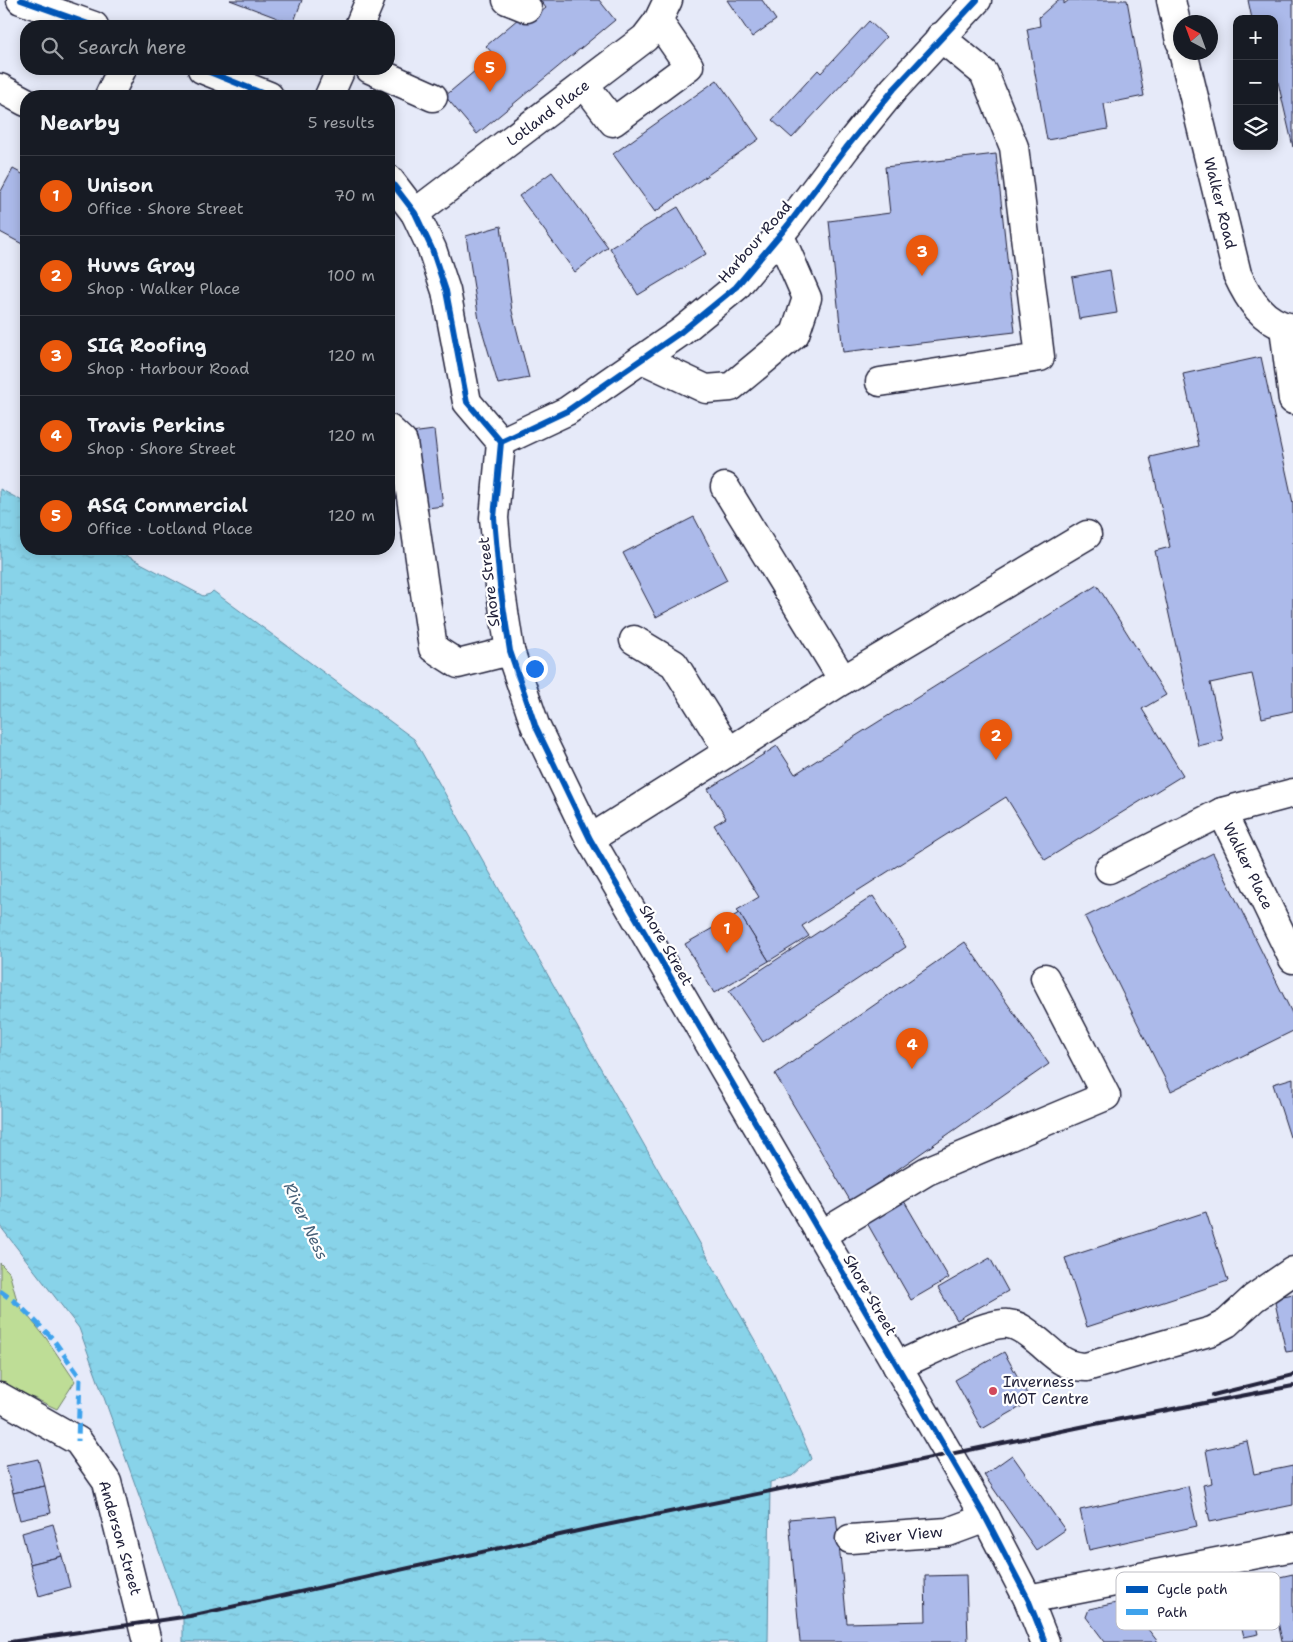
<!DOCTYPE html>
<meta charset="utf-8">
<style>
body{margin:0;font-family:"Shantell Sans",sans-serif;background:#242831;color:#f1f3f6}
.controls{position:absolute;right:15px;top:15px;display:grid;overflow:hidden;border-radius:10px;box-shadow:0 2px 12px #0003}
.controls button{width:45px;height:45px;display:grid;place-items:center;padding:0;border:0;border-bottom:1px solid #363941;background:#171b24;color:#f1f3f6;font:25px sans-serif}
.compass{position:absolute;left:1173px;top:15px;width:45px;height:45px;border-radius:50%;background:#171b24;box-shadow:0 2px 12px #0003;rotate:319deg}
.you{position:absolute;left:534px;top:668px;width:18px;height:18px;margin:-12px;border:4px solid #fff;border-radius:50%;background:#1a73e8;box-shadow:0 0 0 8px #1a73e833}
.badge{display:grid;place-items:center;width:32px;height:32px;border-radius:50%;background:#ea580c;color:#fff;font-size:16px;font-weight:700}
.pin{position:absolute;translate:-50% -41px;filter:drop-shadow(0 1px 2px #0008)}
.pin::after{content:'';position:absolute;top:26px;width:18px;height:15px;background:inherit;clip-path:polygon(0 0,100% 0,50% 100%)}
.list{margin:0;padding:0;list-style:none}
h2{display:flex;justify-content:space-between;align-items:center;height:65px;margin:0;padding:0 20px;font-size:21px}
h2 small{font-size:16px;font-weight:400;color:#9ea1a6}
.list li{display:grid;grid-template-columns:32px 1fr auto;gap:15px;align-items:center;box-sizing:border-box;height:80px;padding:0 20px;border-top:1px solid #363941}
.list b{display:block;font-size:19px;white-space:nowrap}
.list p{margin:0;font-size:16px;white-space:nowrap;color:#9ea1a6}
.list em{font-size:16px;font-style:normal;color:#9ea1a6}
.icon{flex:none;width:28px;height:28px;fill:none;stroke:currentColor;stroke-width:2;stroke-linecap:round;stroke-linejoin:round}
.map{position:relative;flex:none;width:1293px;height:1642px;overflow:hidden}
.search{position:absolute;background:#171b24;box-shadow:0 2px 12px #0003;left:20px;top:20px;width:375px;height:55px;display:flex;align-items:center;gap:12px;box-sizing:border-box;padding:0 18px;border-radius:20px;color:#9ea1a6;font-size:19px}
.panel{position:absolute;background:#171b24;box-shadow:0 2px 12px #0003;left:20px;top:90px;width:375px;height:465px;border-radius:20px}
.map>svg:first-child{display:block}
</style>
<div class="map">
<svg width="1293" height="1642" viewBox="0 0 1293 1642">
<defs>
<pattern id="water-ripples" width="26" height="14" patternUnits="userSpaceOnUse" patternTransform="scale(1.25)"><rect width="26" height="14" fill="#88d3e9"/><path d="M2 4q2-2 4 0t4 0M15 11q2-2 4 0t4 0" fill="none" stroke="#75b5c9"/></pattern>
</defs>
<rect width="100%" height="100%" fill="#e6eaf9"/>
<filter id="ink" filterUnits="userSpaceOnUse"><feTurbulence type="fractalNoise" baseFrequency=".02" numOctaves="2"/><feDisplacementMap in="SourceGraphic" scale="10" xChannelSelector="R" yChannelSelector="G"/><feConvolveMatrix kernelMatrix="1 2 1 2 8 2 1 2 1" color-interpolation-filters="sRGB"/></filter>
<g filter="url(#ink)">
<path fill="#bedd96" stroke="#708068" d="M0,1263L9,1272L18,1304L46,1338L75,1381L57,1409L0,1382Z"/>
<path fill="url(#water-ripples)" stroke="#5f8ca3" d="M0,489L26,503V549H114L203,596L210,594L213,591L414,739L774,1374L808,1450L811,1459L792,1476L770,1482L768,1642H183V1618L79,1328L0,1226Z"/>
<g fill="#acbaea" stroke="#22223b">
<path d="M230,0H302L293,24Z"/>
<path d="M540,0H599L615,20L477,134L445,96L494,55L486,46L525,13L531,20L546,8Z"/>
<path d="M727,0H762L776,20L752,37Z"/>
<path d="M1058,0H1064V4L1069,0H1127L1144,96L1104,104L1108,129L1047,140L1027,29L1040,26L1039,17Z"/>
<path d="M1248,0H1293V147L1274,65V19H1252Z"/>
<path d="M869,21L886,37L792,138L772,120L818,70L821,73Z"/>
<path d="M717,80L759,139L655,212L613,154Z"/>
<path d="M996,154L1015,332L843,352L829,221L890,213L885,167Z"/>
<path d="M13,169L26,176V246L0,232V193Z"/>
<path d="M552,172L608,247L575,272L519,196Z"/>
<path d="M678,207L706,254L638,295L610,248Z"/>
<path d="M501,226L512,311L529,378L498,384L479,320L466,236Z"/>
<path d="M1110,270L1117,313L1079,319L1072,277Z"/>
<path d="M1261,357L1293,503V711L1262,718L1252,674L1210,683L1223,740L1198,746L1155,551L1170,547L1150,457L1199,446L1183,374Z"/>
<path d="M434,430L443,506L420,509L411,433Z"/>
<path d="M694,517L727,580L656,617L623,553Z"/>
<path d="M1097,585L1166,695L1142,709L1183,775L1045,860L1006,797L802,926L809,936L769,961L737,910L759,897L714,825L726,818L708,789L777,746L795,774Z"/>
<path d="M1213,853L1293,1015V1031L1171,1091L1085,917Z"/>
<path d="M873,896L906,947L763,1042L729,991Z"/>
<path d="M739,913L769,961L714,993L685,944Z"/>
<path d="M965,942L1049,1064L851,1202L775,1074Z"/>
<path d="M1293,1078V1136L1290,1137L1273,1084Z"/>
<path d="M904,1201L949,1278L911,1300L867,1223Z"/>
<path d="M1206,1212L1228,1281L1087,1327L1065,1258Z"/>
<path d="M990,1258L1008,1291L957,1320L938,1288Z"/>
<path d="M1293,1294V1351L1286,1352L1274,1298Z"/>
<path d="M1004,1352L1031,1401L982,1429L955,1380Z"/>
<path d="M1247,1441L1254,1474L1293,1466V1505L1210,1522L1203,1485L1212,1483L1206,1450Z"/>
<path d="M1012,1455L1065,1530L1036,1550L984,1475Z"/>
<path d="M38,1459L45,1486L13,1493L6,1466Z"/>
<path d="M45,1486L51,1513L20,1520L13,1493Z"/>
<path d="M1188,1486L1197,1526L1089,1550L1080,1510Z"/>
<path d="M836,1515L847,1623L926,1621L925,1576L966,1575L968,1642H800L789,1519Z"/>
<path d="M53,1524L62,1556L30,1564L22,1533Z"/>
<path d="M62,1556L70,1587L39,1596L30,1564Z"/>
<path d="M1293,1574V1642H1282L1277,1616L1256,1621L1259,1634L1244,1637L1241,1624L1226,1627L1218,1591Z"/>
<path d="M1144,1597L1150,1627L1147,1628L1158,1642H1105L1086,1617L1089,1609Z"/>
</g>
<g fill="none" stroke-linecap="round" stroke-linejoin="round">
<defs>
<g id="minor">
<path d="M21,0L94,26"/>
<path d="M507,0L527,8"/>
<path d="M1171,0L1180,41"/>
<path d="M359,26L370,0"/>
<path d="M1183,52L1237,274C1248,298 1263,324 1293,328"/>
<path d="M202,69L269,96"/>
<path d="M370,69L433,97"/>
<path d="M585,85L613,122L689,66L658,21"/>
<path d="M0,88L26,102"/>
<path d="M109,96L122,69"/>
<path d="M329,96L341,69"/>
<path d="M389,179L415,213L432,249L446,291L467,402L501,442L494,518L500,586L510,651L535,725L590,839L986,1518L1028,1599L1045,1642"/>
<path d="M415,213L645,38L658,21L668,0"/>
<path d="M1284,327L1293,400"/>
<path d="M642,359L706,389L731,387L795,334L807,298L780,236"/>
<path d="M880,382L1040,357L1014,147L984,73L940,37"/>
<path d="M389,429L403,442L433,648L458,664L510,651"/>
<path d="M501,442L567,411L681,332L736,287L788,225L846,148L894,89L977,0"/>
<path d="M725,487L843,680"/>
<path d="M634,640L674,664L729,752"/>
<path d="M1293,793L1222,812L1293,959"/>
<path d="M590,839L843,680L1087,535"/>
<path d="M1109,869L1222,812"/>
<path d="M821,1235L927,1171L1106,1096L1045,978"/>
<path d="M897,1366C919,1357 987,1321 1008,1324C1020,1325 1029,1334 1038,1341C1054,1354 1063,1367 1086,1367L1212,1331L1227,1323L1254,1298L1293,1271"/>
<path d="M0,1397L78,1441L107,1482L147,1642"/>
<path d="M850,1539L948,1532L986,1518"/>
<path d="M1028,1599L1293,1547"/>
</g>
</defs>
<use href="#minor" stroke="#22223b" stroke-width="31"/>
<use href="#minor" stroke="#fff" stroke-width="28"/>
<g stroke="#22223b" stroke-width="4">
<path d="M1213,1395L1293,1375"/>
<path d="M10,1642L190,1616L587,1529L1100,1423L1293,1386"/>
</g>
<path stroke="#3ea2ec" stroke-width="5" stroke-dasharray="10 5" stroke-linecap="butt" d="M0,1291L18,1304L52,1338L80,1377L78,1441"/>
<defs>
<g id="cycleway">
<path d="M21,0L94,26"/>
<path d="M202,69L269,96"/>
<path d="M389,179L415,213L432,249L446,291L467,402L501,442L494,518L500,586L510,651L535,725L590,839L986,1518L1028,1599L1045,1642"/>
<path d="M501,442L567,411L681,332L736,287L788,225L846,148L894,89L977,0"/>
</g>
</defs>
<use href="#cycleway" stroke="#fff" stroke-width="9"/>
<use href="#cycleway" stroke="#0057b8" stroke-width="6"/>
</g>
</g>
<circle fill="#d1495b" stroke="#fff" stroke-width="2" cx="993" cy="1391" r="5"/>
<g text-anchor="middle" dominant-baseline="central" stroke-width="4.5" stroke-linejoin="round" paint-order="stroke">
<g font-size="15" fill="#22223b" stroke="#fff">
<text transform="translate(548 113) rotate(-37)">Lotland Place</text>
<text transform="translate(1220 203) rotate(76)">Walker Road</text>
<text transform="translate(755 242) rotate(-49)">Harbour Road</text>
<text transform="translate(489 582) rotate(-97)">Shore Street</text>
<text transform="translate(1248 866) rotate(64)">Walker Place</text>
<text transform="translate(666 945) rotate(60)">Shore Street</text>
<text transform="translate(870 1295) rotate(60)">Shore Street</text>
<text transform="translate(904 1535) rotate(-5)">River View</text>
<text transform="translate(120 1538) rotate(74)">Anderson Street</text>
</g>
<g font-size="15" fill="#22223b" stroke="#fff" text-anchor="start">
<text x="1003" y="1382">Inverness<tspan x="1003" dy="17">MOT Centre</tspan></text>
</g>
<g font-size="16" font-style="italic" fill="#466078" stroke="#fff">
<text transform="translate(306 1221) rotate(65)">River Ness</text>
</g>
</g>
<rect x="1116" y="1572" width="164" height="58" rx="8" fill="#fff" stroke="#bdbdc4" stroke-width="1"/>
<rect x="1126" y="1586" width="22" height="7" fill="#0057b8"/>
<rect x="1126" y="1609" width="22" height="6" fill="#3ea2ec"/>
<g font-size="14" fill="#22223b">
<text x="1157" y="1594">Cycle path</text>
<text x="1157" y="1617">Path</text>
</g>
</svg>
<div class="controls">
<button>+</button>
<button>−</button>
<button><svg class="icon" aria-label="layers" viewBox="0 0 24 24"><path d="M12 4l9 5-9 5-9-5zM3 14l9 5 9-5"/></svg></button>
</div>
<svg class="compass" viewBox="-18 -18 36 36"><path d="M0-13l5 13h-10z" fill="#e53935"/><path d="M0 13l5-13h-10z" fill="#9ea1a6"/></svg>
<div class="you"></div>
<div class="pin badge" style="left:727px;top:953px">1</div>
<div class="pin badge" style="left:996px;top:760px">2</div>
<div class="pin badge" style="left:922px;top:276px">3</div>
<div class="pin badge" style="left:912px;top:1069px">4</div>
<div class="pin badge" style="left:490px;top:92px">5</div>
<div class="search"><svg class="icon" aria-label="search" viewBox="0 0 24 24"><circle cx="10" cy="10" r="6"/><path d="M15 15l6 6"/></svg>Search here</div>
<section class="panel">
<h2>Nearby<small>5 results</small></h2>
<ul class="list">
<li><span class="badge">1</span><div><b>Unison</b><p>Office · Shore Street</p></div><em>70 m</em></li>
<li><span class="badge">2</span><div><b>Huws Gray</b><p>Shop · Walker Place</p></div><em>100 m</em></li>
<li><span class="badge">3</span><div><b>SIG Roofing</b><p>Shop · Harbour Road</p></div><em>120 m</em></li>
<li><span class="badge">4</span><div><b>Travis Perkins</b><p>Shop · Shore Street</p></div><em>120 m</em></li>
<li><span class="badge">5</span><div><b>ASG Commercial</b><p>Office · Lotland Place</p></div><em>120 m</em></li>
</ul>
</section>
</div>
